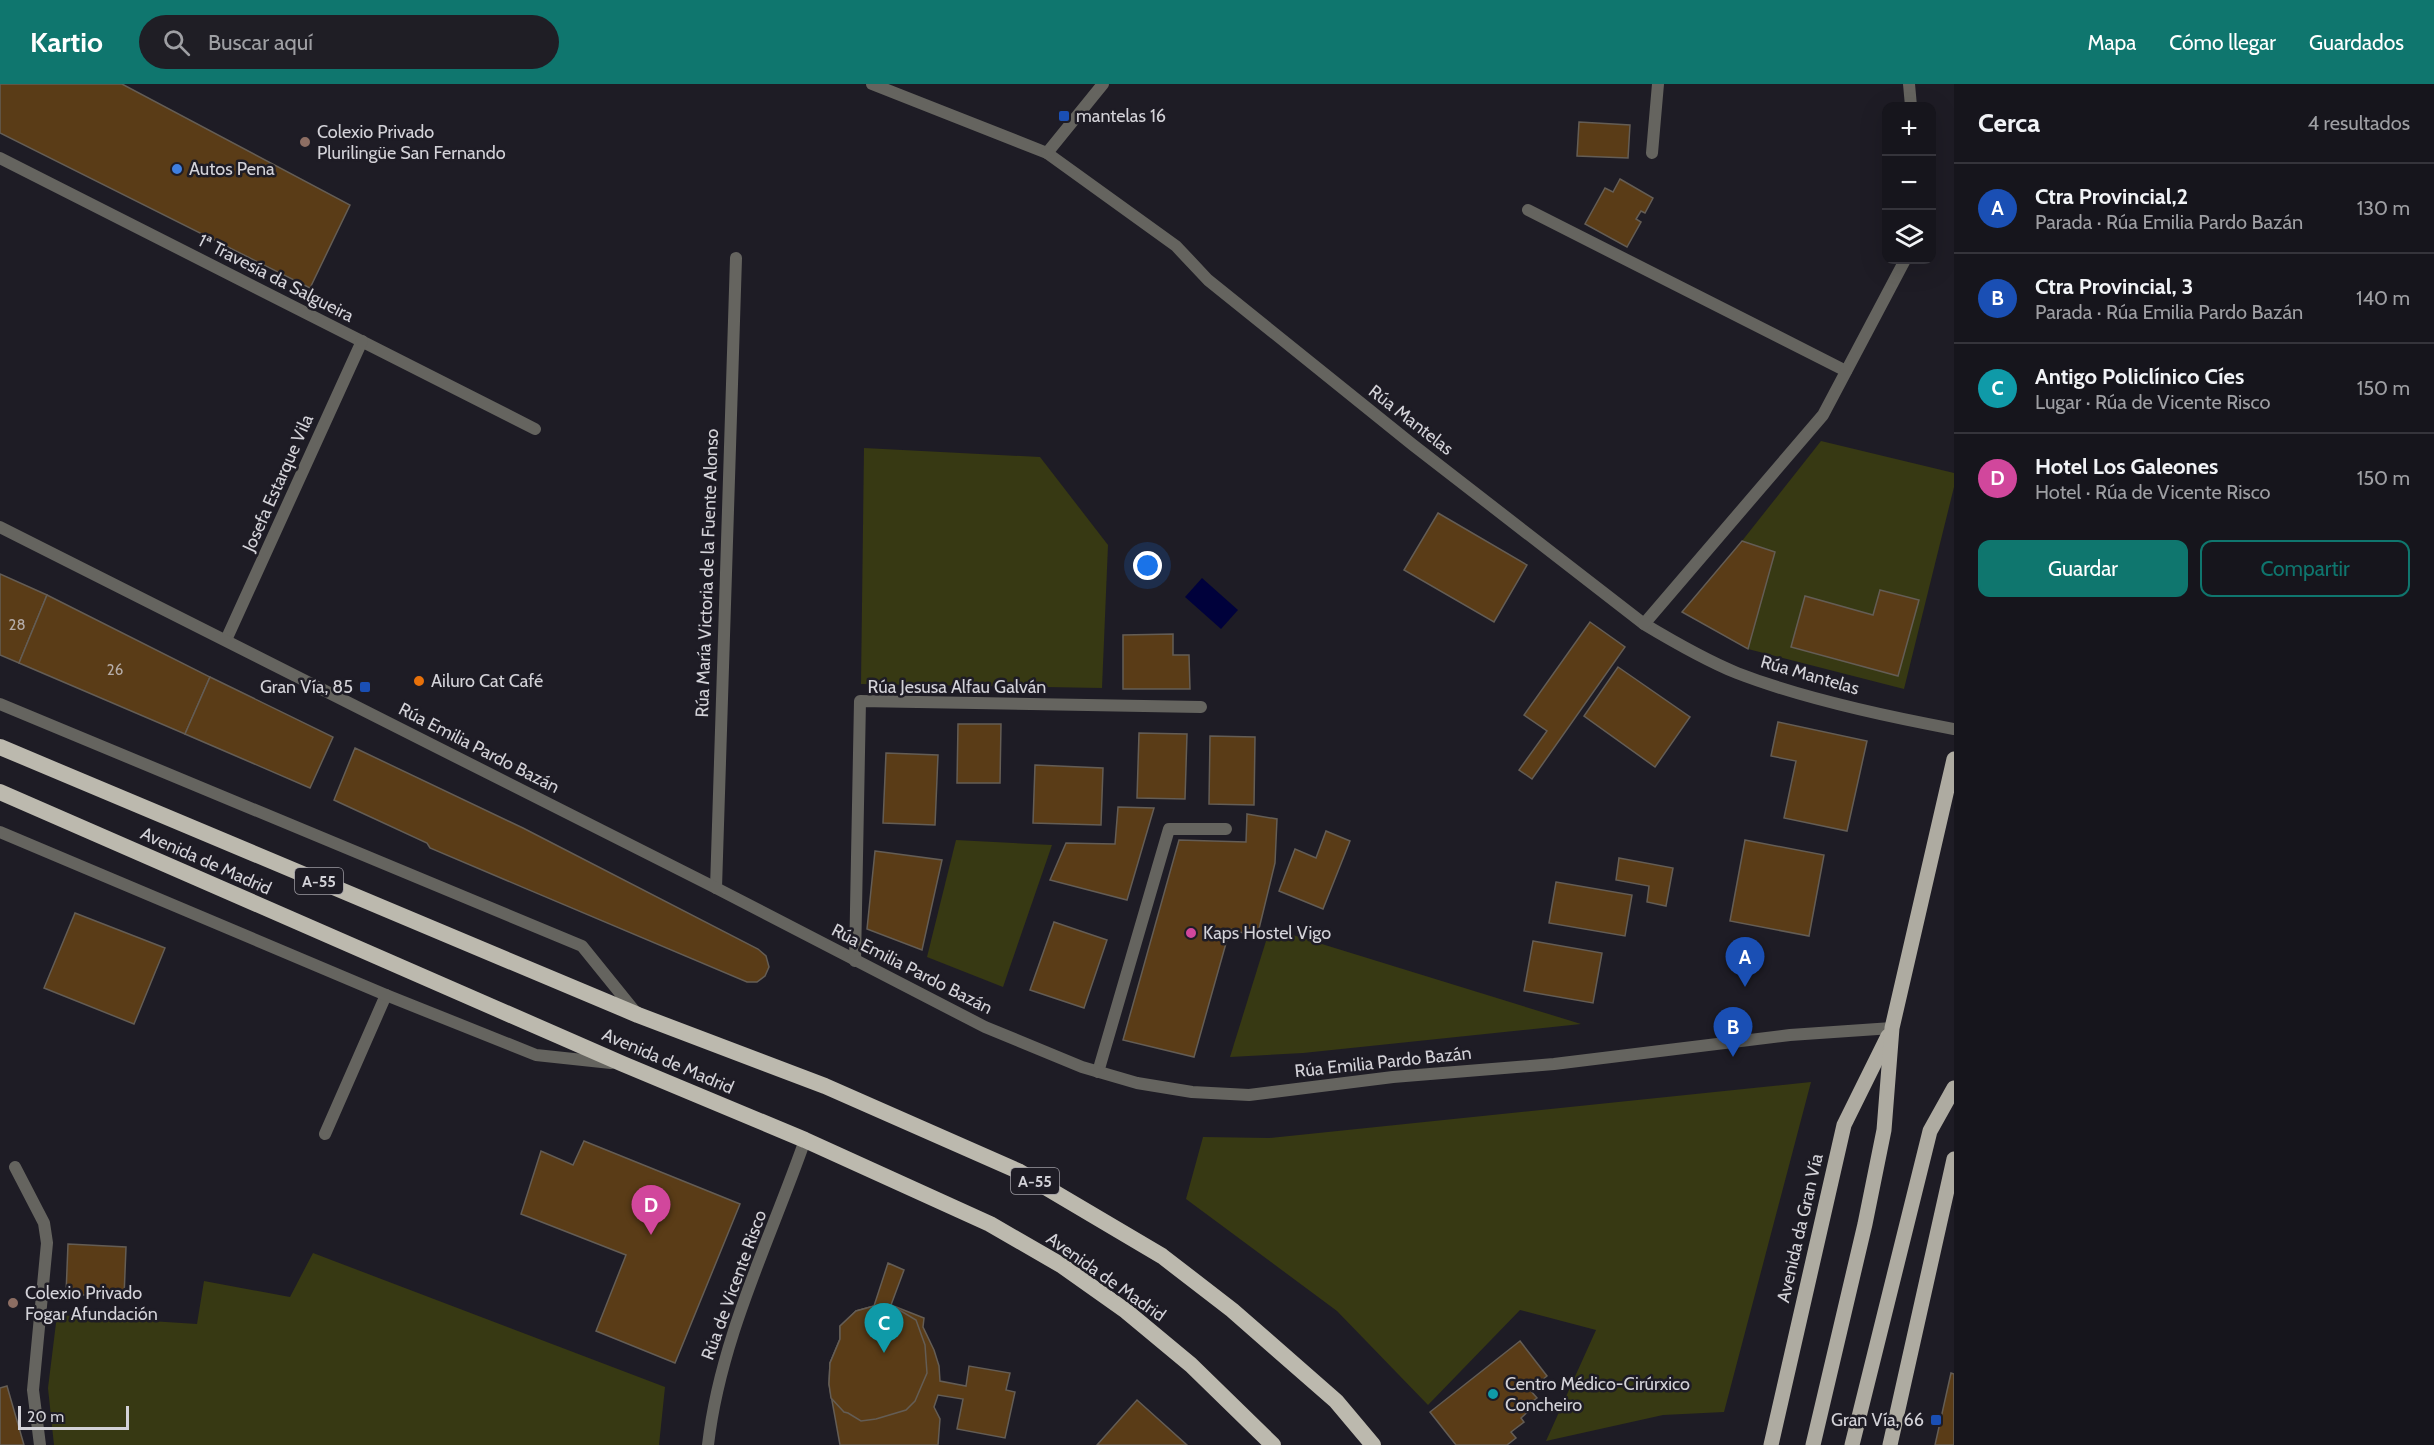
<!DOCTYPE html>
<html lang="es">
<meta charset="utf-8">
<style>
body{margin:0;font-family:Cabin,sans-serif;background:#1f1e25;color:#f1f3f6}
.controls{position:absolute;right:18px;top:18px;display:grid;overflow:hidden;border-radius:12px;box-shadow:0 6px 24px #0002}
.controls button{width:54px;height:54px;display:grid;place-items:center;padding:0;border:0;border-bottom:2px solid #35343b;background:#16151c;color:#f1f3f6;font:30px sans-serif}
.scale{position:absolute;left:18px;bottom:15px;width:111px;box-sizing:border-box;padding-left:6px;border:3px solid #d3d2d8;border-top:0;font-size:16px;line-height:21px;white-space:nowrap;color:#d3d2d8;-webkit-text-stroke:4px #1e1c25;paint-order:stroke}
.you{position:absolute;left:1148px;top:482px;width:21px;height:21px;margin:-15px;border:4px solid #fff;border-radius:50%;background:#1a73e8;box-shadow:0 0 0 9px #1a73e833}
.badge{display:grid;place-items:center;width:39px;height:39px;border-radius:50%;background:#0f766e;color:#fff;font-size:20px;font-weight:700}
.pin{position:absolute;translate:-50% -50px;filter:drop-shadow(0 2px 3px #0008)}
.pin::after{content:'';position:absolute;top:32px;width:21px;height:18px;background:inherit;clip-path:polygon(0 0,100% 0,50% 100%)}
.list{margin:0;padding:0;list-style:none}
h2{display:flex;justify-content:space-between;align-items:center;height:78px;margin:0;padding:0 24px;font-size:26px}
h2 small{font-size:20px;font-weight:400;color:#9e9fa3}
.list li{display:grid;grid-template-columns:39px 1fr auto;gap:18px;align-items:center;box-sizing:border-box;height:90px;padding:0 24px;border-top:2px solid #35343b}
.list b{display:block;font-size:22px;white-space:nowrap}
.list p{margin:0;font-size:20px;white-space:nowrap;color:#9e9fa3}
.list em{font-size:20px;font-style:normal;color:#9e9fa3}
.actions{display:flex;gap:12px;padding:18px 24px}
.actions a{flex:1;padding:14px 0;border:2px solid #0f766e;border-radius:12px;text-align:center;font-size:21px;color:#0f766e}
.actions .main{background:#0f766e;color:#fff}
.icon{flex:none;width:33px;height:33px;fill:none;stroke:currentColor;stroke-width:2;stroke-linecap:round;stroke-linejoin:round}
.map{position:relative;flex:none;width:1954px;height:1361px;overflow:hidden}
header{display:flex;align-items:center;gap:36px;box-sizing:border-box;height:84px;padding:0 30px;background:#0f766e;color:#fff}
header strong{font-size:28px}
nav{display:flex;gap:33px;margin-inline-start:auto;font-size:21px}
.search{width:420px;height:54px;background:#1f1e25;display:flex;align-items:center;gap:15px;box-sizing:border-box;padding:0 21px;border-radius:33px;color:#9e9fa3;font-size:22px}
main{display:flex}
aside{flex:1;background:#16151c}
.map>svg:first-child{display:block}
</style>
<header>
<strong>Kartio</strong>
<div class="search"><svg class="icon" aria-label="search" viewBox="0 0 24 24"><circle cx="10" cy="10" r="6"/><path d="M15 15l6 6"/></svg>Buscar aquí</div>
<nav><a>Mapa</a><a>Cómo llegar</a><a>Guardados</a></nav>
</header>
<main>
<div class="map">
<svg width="1954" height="1361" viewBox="0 0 1954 1361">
<rect width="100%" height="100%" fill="#1e1c25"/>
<g fill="#373913">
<path d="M1821,357L1954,389V403L1904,605L1748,565L1775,468L1742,457Z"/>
<path d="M864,364L1040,373L1108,461L1102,604L861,600Z"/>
<path d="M956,756L1052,761L1003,903L927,873Z"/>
<path d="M1270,844L1581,940L1303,969L1230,973Z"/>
<path d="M1811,998L1724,1328L1663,1331L1546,1357L1596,1246L1520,1226L1428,1321L1337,1227L1186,1115L1203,1053L1269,1054Z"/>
<path d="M313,1169L665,1303L659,1361H54L48,1304L57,1231L197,1240L204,1197L290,1213Z"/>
</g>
<path fill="#00013b" d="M1202,494L1238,526L1221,545L1185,513Z"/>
<g fill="#5a3c17" stroke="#645d55" stroke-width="1.5">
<path d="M0,0H122L350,121L310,204L0,49Z"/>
<path d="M1579,38L1630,41L1628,74L1577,72Z"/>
<path d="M1620,95L1653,114L1645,129L1641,127L1636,135L1641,138L1627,163L1585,140L1605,104L1613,108Z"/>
<path d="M1438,429L1527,481L1494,538L1404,486Z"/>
<path d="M1742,457L1775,468L1748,565L1682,528Z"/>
<path d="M0,490L47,511L19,579L0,571Z"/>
<path d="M1880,506L1919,516L1898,592L1791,563L1805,512L1873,531Z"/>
<path d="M47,511L210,593L185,650L19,579Z"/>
<path d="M1590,538L1625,563L1532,695L1519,686L1547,647L1524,631Z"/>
<path d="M1173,550V571H1189L1190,605H1123V551Z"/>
<path d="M1618,583L1690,633L1655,683L1584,632Z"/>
<path d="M210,593L333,653L310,704L185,650Z"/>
<path d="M1778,638L1867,657L1847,747L1784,734L1796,677L1771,672Z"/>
<path d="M958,640H1001L1000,699H957Z"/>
<path d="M1139,649L1187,650L1185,715L1137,714Z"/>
<path d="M1210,652L1255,653L1254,721L1209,720Z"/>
<path d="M355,664L523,744L758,865L766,872L769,883L765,892L757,898H747L430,764L427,759L334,716Z"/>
<path d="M886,669L938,671L935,741L883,739Z"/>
<path d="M1035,681L1103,684L1101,741L1033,739Z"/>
<path d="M1118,723L1154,724L1127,816L1050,796L1066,759L1115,760Z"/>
<path d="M1247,730L1277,735L1275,779L1257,853L1230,845L1194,973L1123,956L1179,756L1246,758Z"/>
<path d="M1326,747L1350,757L1323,825L1279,807L1295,765L1316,774Z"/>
<path d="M1745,756L1824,771L1809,852L1730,837Z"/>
<path d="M875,767L942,776L922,866L867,845Z"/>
<path d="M1619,774L1673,784L1666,822L1647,818L1649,802L1616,796Z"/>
<path d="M1556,798L1632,811L1625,852L1549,839Z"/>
<path d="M75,829L165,864L134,940L44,904Z"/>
<path d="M1054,838L1107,856L1084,924L1030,906Z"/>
<path d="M1533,857L1602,869L1593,919L1524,907Z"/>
<path d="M584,1057L740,1120L675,1279L596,1247L626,1171L521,1130L541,1067L573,1081Z"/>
<path d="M68,1160L126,1163L124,1213L66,1210Z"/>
<path d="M888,1179L904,1186L891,1221L924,1234L923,1243L934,1266L939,1282L940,1297L966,1302L969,1282L1010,1289L1006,1306L1015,1308L1005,1354L957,1345L963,1315L938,1311L934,1323L940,1335L938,1361H840L829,1300L830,1279L840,1255V1242L856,1227L874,1222Z"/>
<path d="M891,1221L916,1236L925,1261L927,1289L915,1317L906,1326L876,1335L861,1337L848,1329L844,1328L831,1314L829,1300L830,1279L840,1255V1242L856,1227L874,1222Z"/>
<path d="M1520,1257L1547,1292L1530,1306L1537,1314L1529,1320L1532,1324L1521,1334L1524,1338L1511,1348L1516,1354L1507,1361H1456L1430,1328Z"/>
<path d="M1951,1289L1954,1290V1361H1935Z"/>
<path d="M7,1302L24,1361H0V1304Z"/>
<path d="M1137,1316L1187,1361H1097Z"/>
</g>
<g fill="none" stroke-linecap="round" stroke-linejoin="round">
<g stroke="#65645f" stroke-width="12">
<path d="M1098,988L1169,745H1226"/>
<path d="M325,1050L386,911"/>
</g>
<g stroke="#65645f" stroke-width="12">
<path d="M872,0L1047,69L1176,162L1208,196L1413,361L1644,540C1674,558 1705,576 1737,589C1804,615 1884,632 1954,645"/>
<path d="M1909,0L1911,22"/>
<path d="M1047,69L1103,0"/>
<path d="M1652,69L1658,0"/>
<path d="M0,74L535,345"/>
<path d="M1528,126L1846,287"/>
<path d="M1644,540L1823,331L1905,176"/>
<path d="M226,556L362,257"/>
<path d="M0,620L582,862L637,930"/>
<path d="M0,748L386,911L536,971L611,979"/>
<path d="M716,804L736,174"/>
<path d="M855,877L860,617L1201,623"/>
<path d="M15,1083L44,1139L47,1159L33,1306L40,1361"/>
<path d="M708,1361C720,1255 770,1156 805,1056"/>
</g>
<path stroke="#65645f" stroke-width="12" d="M0,443L716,804L985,943L1082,983L1137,999L1192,1008L1249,1011L1393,993L1554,980L1790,951L1892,944"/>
<g stroke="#aeaba1" stroke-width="15">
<path d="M1771,1361L1844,1041L1888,952"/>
<path d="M1813,1361L1865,1140L1884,1046L1892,944L1954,675"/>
<path d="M1852,1361L1930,1047L1954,1004"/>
<path d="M1890,1361L1954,1075"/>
</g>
<g stroke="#bcb9ae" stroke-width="16">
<path d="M0,663L638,931L825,1002L1018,1087L1162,1172L1232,1226L1336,1317L1373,1361"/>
<path d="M0,708L623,980L805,1056L990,1140L1061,1181L1126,1227L1191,1281L1273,1361"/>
</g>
</g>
<g fill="#1a4fb4" stroke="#1e1c25" stroke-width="2">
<rect x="1058" y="26" width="12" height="12" rx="3"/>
<rect x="359" y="597" width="12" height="12" rx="3"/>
<rect x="1930" y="1330" width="12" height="12" rx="3"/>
</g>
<g fill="#8d6e63" stroke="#1e1c25" stroke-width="2">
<circle cx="305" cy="58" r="6"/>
<circle cx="13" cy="1219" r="6"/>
</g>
<circle fill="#3f7fe0" stroke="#1e1c25" stroke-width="2" cx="177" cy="85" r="6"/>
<circle fill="#e8710a" stroke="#1e1c25" stroke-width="2" cx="419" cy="597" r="6"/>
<circle fill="#d1479c" stroke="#1e1c25" stroke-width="2" cx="1191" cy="849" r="6"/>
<circle fill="#0f9aa8" stroke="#1e1c25" stroke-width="2" cx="1493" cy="1310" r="6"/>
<g text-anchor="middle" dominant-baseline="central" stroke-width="5" stroke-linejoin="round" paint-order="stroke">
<g font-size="15" fill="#b5aca8">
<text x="17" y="541">28</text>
<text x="115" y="586">26</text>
</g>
<g fill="#1e1c25" stroke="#9d9ba2" stroke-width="1.5">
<rect x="295" y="784" width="48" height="26" rx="4.5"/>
<rect x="1011" y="1084" width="48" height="26" rx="4.5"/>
</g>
<g font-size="16" font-weight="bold" fill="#d3d2d8">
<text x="319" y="797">A-55</text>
<text x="1035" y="1097">A-55</text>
</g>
<g font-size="18" fill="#d3d2d8" stroke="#1e1c25" text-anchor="start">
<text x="1076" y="32">mantelas 16</text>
<text x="317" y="48">Colexio Privado<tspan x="317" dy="21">Plurilingüe San Fernando</tspan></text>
<text x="189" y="85">Autos Pena</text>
<text x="431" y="597">Ailuro Cat Café</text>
<text x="353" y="603" text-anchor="end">Gran Vía, 85</text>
<text x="1203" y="849">Kaps Hostel Vigo</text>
<text x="25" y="1209">Colexio Privado<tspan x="25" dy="21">Fogar Afundación</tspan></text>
<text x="1505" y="1300">Centro Médico-Cirúrxico<tspan x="1505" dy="21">Concheiro</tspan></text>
<text x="1924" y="1336" text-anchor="end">Gran Vía, 66</text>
</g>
<g font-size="18" fill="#d3d2d8" stroke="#1e1c25">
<text transform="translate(276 194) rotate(27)">1ª Travesía da Salgueira</text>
<text transform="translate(1411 336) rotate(38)">Rúa Mantelas</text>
<text transform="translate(278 399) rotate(-66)">Josefa Estarque Vila</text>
<text transform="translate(707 489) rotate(-88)">Rúa María Victoria de la Fuente Alonso</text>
<text transform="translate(1810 591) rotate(16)">Rúa Mantelas</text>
<text x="957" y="603">Rúa Jesusa Alfau Galván</text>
<text transform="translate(479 664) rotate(27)">Rúa Emilia Pardo Bazán</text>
<text transform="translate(206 777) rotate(24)">Avenida de Madrid</text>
<text transform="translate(912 885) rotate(27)">Rúa Emilia Pardo Bazán</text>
<text transform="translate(668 977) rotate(23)">Avenida de Madrid</text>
<text transform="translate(1383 978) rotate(-6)">Rúa Emilia Pardo Bazán</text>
<text transform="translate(1800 1144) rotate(-77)">Avenida da Gran Vía</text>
<text transform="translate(1106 1193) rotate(35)">Avenida de Madrid</text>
<text transform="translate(734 1201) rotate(-70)">Rúa de Vicente Risco</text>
</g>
</g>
</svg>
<div class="controls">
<button>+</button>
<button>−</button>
<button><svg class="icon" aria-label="layers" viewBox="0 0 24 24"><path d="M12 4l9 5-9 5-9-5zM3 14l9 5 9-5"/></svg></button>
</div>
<div class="scale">20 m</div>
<div class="you"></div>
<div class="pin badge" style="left:1745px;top:903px;background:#1a4fb4">A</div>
<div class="pin badge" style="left:1733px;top:973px;background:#1a4fb4">B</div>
<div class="pin badge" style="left:884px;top:1269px;background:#0f9aa8">C</div>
<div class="pin badge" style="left:651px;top:1151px;background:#d1479c">D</div>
</div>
<aside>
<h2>Cerca<small>4 resultados</small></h2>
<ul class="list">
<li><span class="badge" style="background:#1a4fb4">A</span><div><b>Ctra Provincial,2</b><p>Parada · Rúa Emilia Pardo Bazán</p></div><em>130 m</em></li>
<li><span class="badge" style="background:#1a4fb4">B</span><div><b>Ctra Provincial, 3</b><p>Parada · Rúa Emilia Pardo Bazán</p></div><em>140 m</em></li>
<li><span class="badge" style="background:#0f9aa8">C</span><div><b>Antigo Policlínico Cíes</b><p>Lugar · Rúa de Vicente Risco</p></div><em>150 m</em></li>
<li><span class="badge" style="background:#d1479c">D</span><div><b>Hotel Los Galeones</b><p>Hotel · Rúa de Vicente Risco</p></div><em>150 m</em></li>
</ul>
<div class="actions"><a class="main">Guardar</a><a>Compartir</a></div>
</aside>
</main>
